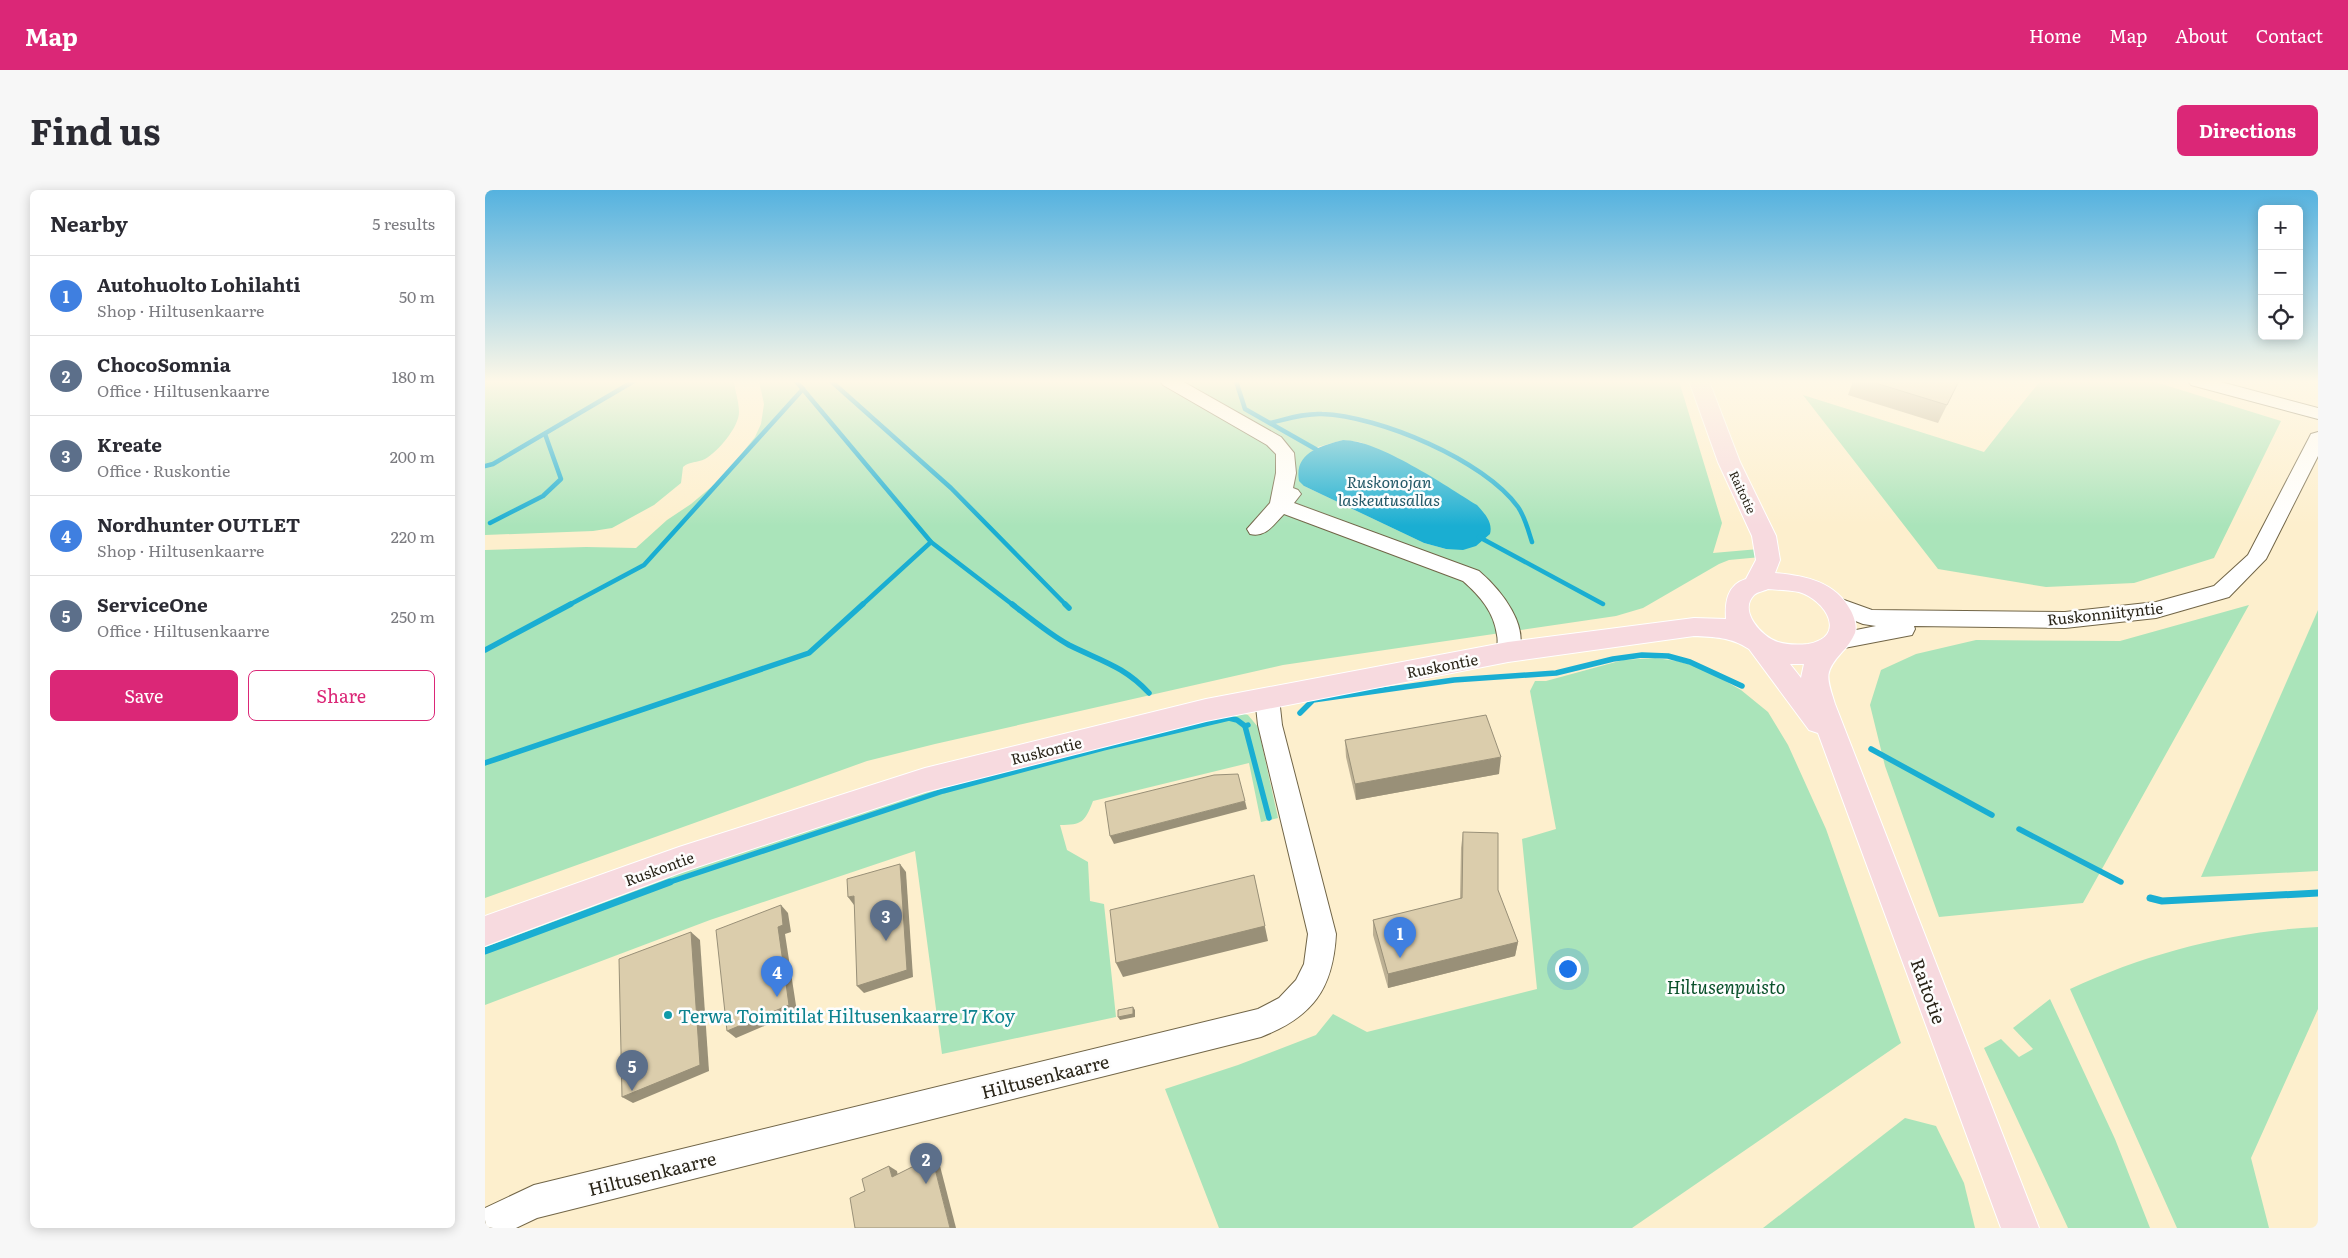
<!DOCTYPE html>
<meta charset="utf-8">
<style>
body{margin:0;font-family:Literata,serif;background:#f7f7f7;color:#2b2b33}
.controls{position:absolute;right:15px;top:15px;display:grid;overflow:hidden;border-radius:8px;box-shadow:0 2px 12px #0003}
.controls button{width:45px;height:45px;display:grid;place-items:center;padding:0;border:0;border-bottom:1px solid #e1e1e2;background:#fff;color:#2b2b33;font:25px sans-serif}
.you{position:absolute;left:1082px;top:778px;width:18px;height:18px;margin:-12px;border:4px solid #fff;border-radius:50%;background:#1a73e8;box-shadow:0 0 0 8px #1a73e833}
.badge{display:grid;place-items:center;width:32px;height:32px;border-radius:50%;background:#db2777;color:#fff;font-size:16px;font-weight:700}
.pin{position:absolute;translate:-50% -41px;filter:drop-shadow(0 1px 2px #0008)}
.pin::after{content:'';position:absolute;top:26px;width:18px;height:15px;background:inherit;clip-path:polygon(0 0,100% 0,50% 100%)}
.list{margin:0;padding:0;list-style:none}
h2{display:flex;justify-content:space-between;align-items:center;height:65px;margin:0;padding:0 20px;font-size:21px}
h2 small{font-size:16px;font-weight:400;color:#7c7c81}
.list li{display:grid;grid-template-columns:32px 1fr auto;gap:15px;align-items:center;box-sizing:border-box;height:80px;padding:0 20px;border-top:1px solid #e1e1e2}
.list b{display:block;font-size:19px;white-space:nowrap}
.list p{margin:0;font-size:16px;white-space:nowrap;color:#7c7c81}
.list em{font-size:16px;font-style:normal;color:#7c7c81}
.actions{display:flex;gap:10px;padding:15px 20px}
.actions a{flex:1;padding:11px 0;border:1px solid #db2777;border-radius:8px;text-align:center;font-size:18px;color:#db2777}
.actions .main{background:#db2777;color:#fff}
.icon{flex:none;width:28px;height:28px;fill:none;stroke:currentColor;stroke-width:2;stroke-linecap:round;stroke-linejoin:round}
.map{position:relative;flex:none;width:1833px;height:1038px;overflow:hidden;border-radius:8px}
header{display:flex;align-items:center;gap:30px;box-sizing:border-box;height:70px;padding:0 25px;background:#db2777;color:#fff}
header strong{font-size:24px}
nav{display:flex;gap:28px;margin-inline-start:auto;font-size:18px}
.intro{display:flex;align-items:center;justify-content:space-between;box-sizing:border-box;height:120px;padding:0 30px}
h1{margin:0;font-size:35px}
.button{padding:12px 22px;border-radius:8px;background:#db2777;color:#fff;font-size:18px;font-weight:700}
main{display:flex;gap:30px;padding:0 30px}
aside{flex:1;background:#fff;border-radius:8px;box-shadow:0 2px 12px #0003}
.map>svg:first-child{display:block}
</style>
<header>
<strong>Map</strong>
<nav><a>Home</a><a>Map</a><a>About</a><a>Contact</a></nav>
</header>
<div class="intro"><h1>Find us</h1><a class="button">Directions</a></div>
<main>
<aside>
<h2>Nearby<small>5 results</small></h2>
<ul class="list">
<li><span class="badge" style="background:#3f7fe0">1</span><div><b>Autohuolto Lohilahti</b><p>Shop · Hiltusenkaarre</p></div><em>50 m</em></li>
<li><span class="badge" style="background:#5c6f8a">2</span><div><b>ChocoSomnia</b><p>Office · Hiltusenkaarre</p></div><em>180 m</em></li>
<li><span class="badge" style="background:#5c6f8a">3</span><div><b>Kreate</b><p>Office · Ruskontie</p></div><em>200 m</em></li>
<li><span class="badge" style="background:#3f7fe0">4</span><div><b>Nordhunter OUTLET</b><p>Shop · Hiltusenkaarre</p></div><em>220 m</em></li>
<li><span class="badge" style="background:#5c6f8a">5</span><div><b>ServiceOne</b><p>Office · Hiltusenkaarre</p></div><em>250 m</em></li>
</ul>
<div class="actions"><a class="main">Save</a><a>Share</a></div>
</aside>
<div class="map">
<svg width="1833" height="1038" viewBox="0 0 1833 1038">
<rect width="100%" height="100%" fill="#fdefcd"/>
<g fill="#aae4ba" fill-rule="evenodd">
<path d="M0,191H249C250,201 254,212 254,222C254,237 233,262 220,269C212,273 205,271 198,277L196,293L169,315L127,338L108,341L0,345Z"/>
<path d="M274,191H1194L1237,333L1228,363L1274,359L1276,367L1244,370L1234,374L1158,418L1131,426L798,475L450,554L382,571L0,708V360L101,357L151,358L182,330L206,314L237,288L270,247L276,234L279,214ZM858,250L875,252L917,271L961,359L939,353L819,296L829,258Z"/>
<path d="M1555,191H1667L1796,231L1729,368L1649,393L1561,397L1453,379L1318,205L1499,262Z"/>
<path d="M1764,415L1598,713L1454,727L1400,576L1385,515L1396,480L1431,464L1491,450L1635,451Z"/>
<path d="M1833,420V681L1716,687Z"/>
<path d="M1170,468L1192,471L1219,479L1256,500L1283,522L1303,555L1341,639L1416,853L1147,1038H734L680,899L753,875L831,845L848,824L882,842L1052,799L1037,649L1071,639L1045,501L1050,491H1061L1138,470Z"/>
<path d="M752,522L763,525L773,537L793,628L776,632L764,573L608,611C600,632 597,635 575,635L582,660L603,672L605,711L619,714L631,827L457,864L430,661L225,730L0,815V753L191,682L455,595Z"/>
<path d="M1833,737V819L1766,968L1784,1038H1692L1585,799C1662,763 1748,741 1833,737Z"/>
<path d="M1565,809L1630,949L1665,1038H1583L1499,858L1516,849L1534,867L1548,859L1528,838Z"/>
<path d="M1420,928L1451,936L1479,993L1490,1038H1278Z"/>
</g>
<path fill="#1aaed2" d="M858,250C894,250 961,296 992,315C1000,324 1008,332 1005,344L991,356L978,360L961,359L939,353L819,296L814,291C809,262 836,256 858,250Z"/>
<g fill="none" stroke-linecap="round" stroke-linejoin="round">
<g stroke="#1aaed2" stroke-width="4.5">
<path d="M311,191L446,352L528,415"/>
<path d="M346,191L466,298L581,415"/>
<path d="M751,191L760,219L834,261"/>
<path d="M785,233C802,229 820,223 837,224C894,226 999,270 1033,317C1040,327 1043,340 1047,352"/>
<path d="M0,276L8,274L149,191"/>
<path d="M5,333L58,306L76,289L60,244"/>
<path d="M994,347L1118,414"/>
<path d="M84,415L159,375L318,199"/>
<path d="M377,415L446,352"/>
</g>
<g stroke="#1aaed2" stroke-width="5.5">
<path d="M527,414C545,428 564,444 584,455C616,471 639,476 664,503"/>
<path d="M580,414L584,418"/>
<path d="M0,460L86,414"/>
<path d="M815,523L828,510L969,490L1071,483L1128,469L1157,465L1183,466L1205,472L1257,496"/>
<path d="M760,536L784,628"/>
<path d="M1386,559L1507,625"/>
<path d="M0,573L324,463L378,414"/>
<path d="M1534,639L1636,692"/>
<path d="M182,693L458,601L618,558L744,528L752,530L760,536L763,535"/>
</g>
<g stroke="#1aaed2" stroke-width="7">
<path d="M1665,708L1677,711L1833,703"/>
<path d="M0,761L185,692"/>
</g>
<defs>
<g id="minor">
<path d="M675,191H697L796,247L809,263L811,283L808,298L813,300L816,304L809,313L994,381C1015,399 1048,438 1031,468L1023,470L1015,468C1010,460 1014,453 1012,445C1009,422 995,406 978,391L799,324C789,334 781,348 765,344L762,339L785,313L791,283V264L782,255L678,195Z"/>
<path d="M1703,191H1732L1833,218V229L1706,195Z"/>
<path d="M1833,242V266L1781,369L1744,407L1671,428L1580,438L1429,436L1430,439L1427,445L1354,459L1346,457L1343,451L1346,445L1391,436L1378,434L1340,419L1337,414L1340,409L1348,406L1387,420L1580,422L1671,412L1729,396L1763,365L1824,248L1826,244Z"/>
<path d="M782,499L790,502L794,508L797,535L851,744C848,800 827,827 776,847L52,1028L31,1038H0V1018L49,995L773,819L794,808L811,790L819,774L823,744L773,535L770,508L774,502Z"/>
</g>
<path id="major" d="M1204,191H1224L1255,272L1291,346L1295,370L1290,383C1320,386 1350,391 1366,421C1369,427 1372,436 1370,443C1367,450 1362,457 1357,462C1338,483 1342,488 1350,514L1554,1038H1516L1333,543L1324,540L1264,459C1246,447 1230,447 1209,446L1023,472L721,531L440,602L197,682L0,756V726L194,657L440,578L721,509L1023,452L1209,428L1241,429C1240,412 1242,395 1261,389L1271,370L1267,346L1233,272ZM1283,399C1293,400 1304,400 1314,402C1341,410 1363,447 1323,454C1312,455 1303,455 1293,452C1277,447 1253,421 1269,405C1272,402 1279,401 1283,399ZM1305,474H1319L1316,488Z"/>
</defs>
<use href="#minor" stroke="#716547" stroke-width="2"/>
<use href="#major" stroke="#fff" stroke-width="2"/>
<use href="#minor" fill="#fff" fill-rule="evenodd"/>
<use href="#major" fill="#f7dadf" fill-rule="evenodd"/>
</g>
<g fill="#bcb094">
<path d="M1368,191H1474L1453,233L1363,205Z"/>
<path d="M860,550L1014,584L871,610L861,567Z"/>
<path d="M978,642L1013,700L1033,752L1030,766L903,798L888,745V730L975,709L976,658Z"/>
</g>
<g fill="#999078">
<path d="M1016,567L1014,584L871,610L870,594Z"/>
<path d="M760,611L762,619L629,654L625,646Z"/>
<path d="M415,674L421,682L428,787L379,803L372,796Z"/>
<path d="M769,685L783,751L638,787L631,773Z"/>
<path d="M369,706V715L363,707Z"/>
<path d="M296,715L303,723L306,742L300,744L312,822L251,848L242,841L293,737Z"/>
<path d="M206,742L215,750L224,881L148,913L137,907Z"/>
<path d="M1033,752L1030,766L903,798V784Z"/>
<path d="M648,817L650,820V827L635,830L633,827Z"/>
<path d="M447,967L454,972L471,1038H465Z"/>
<path d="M404,976L412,981L414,992L407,987Z"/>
</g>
<g fill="#dbcdac" stroke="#999078">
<path d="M1384,191H1474L1462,215Z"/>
<path d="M1001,525L1016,567L870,594L860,550Z"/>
<path d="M753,584L760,611L625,646L620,612L729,585Z"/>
<path d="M978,642L1013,643V700L1033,752L903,784L888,730L977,708Z"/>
<path d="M415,674L422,780L372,796L369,706L363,707L362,689Z"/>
<path d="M769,685L780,736L631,773L625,720Z"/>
<path d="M296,715L298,735L293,737L304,815L242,841L231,740Z"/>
<path d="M206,742L215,875L137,907L134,769Z"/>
<path d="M648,817V824L633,827V820Z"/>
<path d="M447,967L465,1038H370L365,1008L380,1001L377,989L404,976L407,987Z"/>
</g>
<linearGradient id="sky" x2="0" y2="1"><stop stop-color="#55b2df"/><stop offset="0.57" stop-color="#fef8e8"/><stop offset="1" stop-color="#fef8e8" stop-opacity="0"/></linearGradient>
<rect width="1833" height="336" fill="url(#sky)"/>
<circle fill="#0f9aa8" stroke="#fdfdfd" stroke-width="2" cx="183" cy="825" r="5"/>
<g text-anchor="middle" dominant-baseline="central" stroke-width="5" stroke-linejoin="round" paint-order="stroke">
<g font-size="12" fill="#292418" stroke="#fdfdfd">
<text transform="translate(1258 302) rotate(65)">Raitotie</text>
</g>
<g font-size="15" fill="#292418" stroke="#fdfdfd">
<text transform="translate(1620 423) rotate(-6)">Ruskonniityntie</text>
<text transform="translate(957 475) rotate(-11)">Ruskontie</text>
<text transform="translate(561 560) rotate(-14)">Ruskontie</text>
<text transform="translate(174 678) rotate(-20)">Ruskontie</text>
</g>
<g font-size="16" font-style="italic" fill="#245968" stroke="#fdfdfd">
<text x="904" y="291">Ruskonojan<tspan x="904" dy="18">laskeutusallas</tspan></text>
</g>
<g font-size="18" font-style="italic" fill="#084f29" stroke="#fdfdfd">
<text x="1241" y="796">Hiltusenpuisto</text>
</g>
<g font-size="18" fill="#292418" stroke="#fdfdfd">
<text transform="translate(1444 801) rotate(70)">Raitotie</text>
<text transform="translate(560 886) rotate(-14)">Hiltusenkaarre</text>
<text transform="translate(167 983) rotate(-14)">Hiltusenkaarre</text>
</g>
<g font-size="18" fill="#0d838f" stroke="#fdfdfd" text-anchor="start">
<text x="193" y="825">Terwa Toimitilat Hiltusenkaarre 17 Koy</text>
</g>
</g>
</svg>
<div class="controls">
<button>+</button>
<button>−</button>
<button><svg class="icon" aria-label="locate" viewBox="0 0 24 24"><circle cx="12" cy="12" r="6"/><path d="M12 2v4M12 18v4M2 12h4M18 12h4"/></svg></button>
</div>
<div class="you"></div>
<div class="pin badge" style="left:915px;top:768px;background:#3f7fe0">1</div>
<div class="pin badge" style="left:441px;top:994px;background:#5c6f8a">2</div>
<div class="pin badge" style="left:401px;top:751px;background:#5c6f8a">3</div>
<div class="pin badge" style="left:292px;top:807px;background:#3f7fe0">4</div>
<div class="pin badge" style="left:147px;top:901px;background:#5c6f8a">5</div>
</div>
</main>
